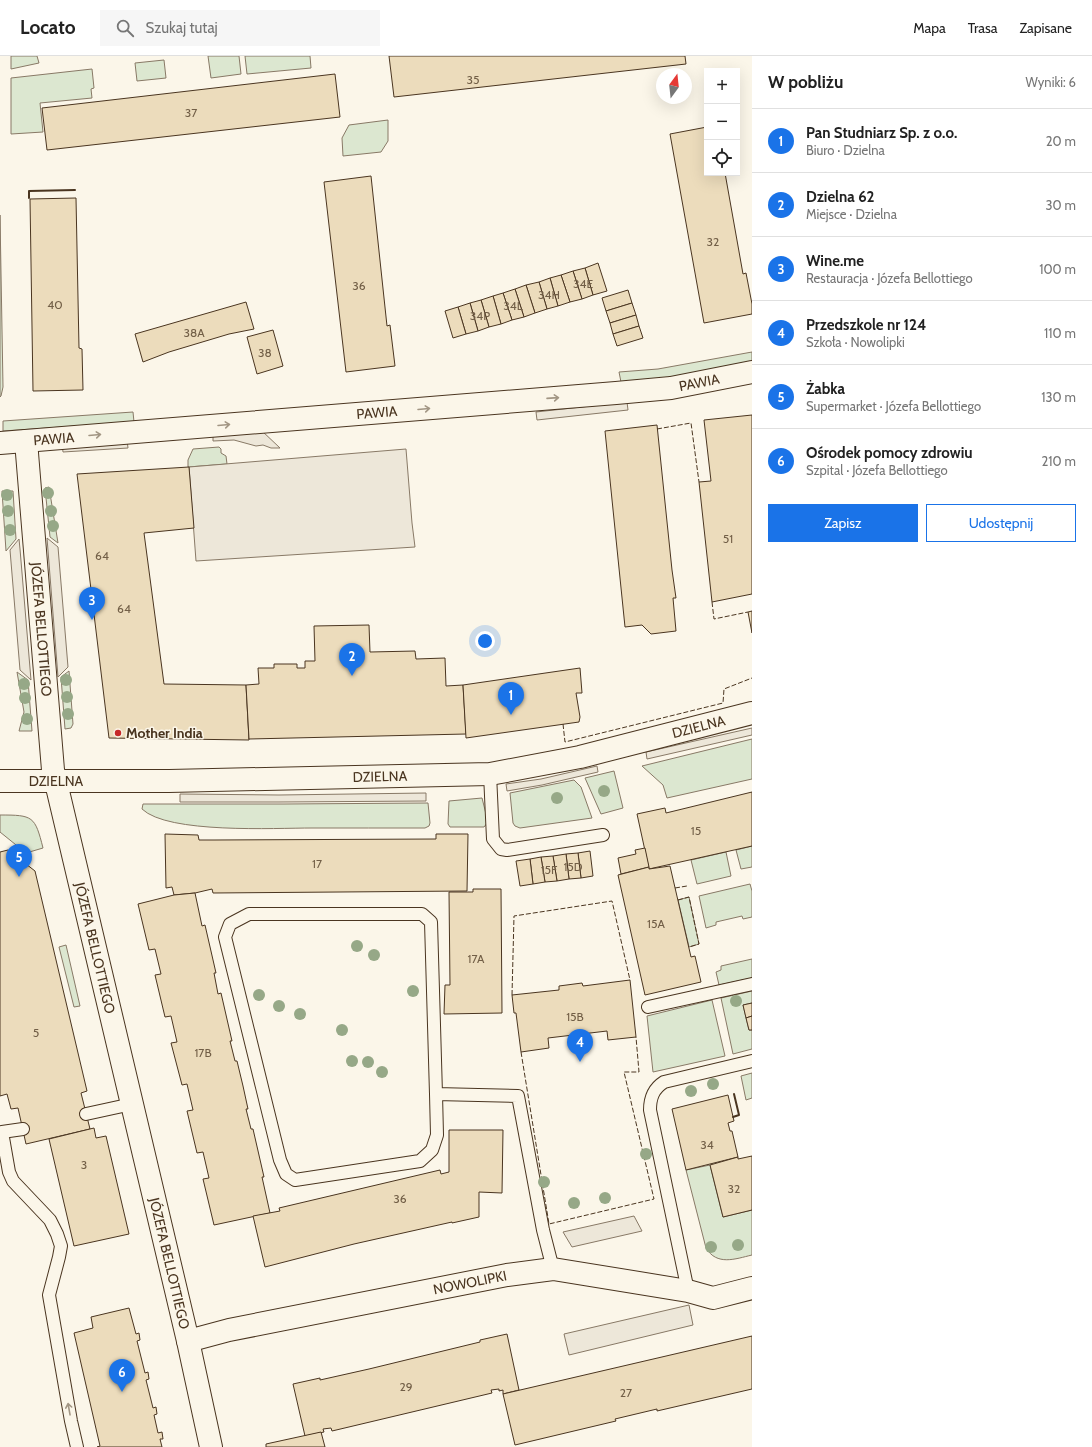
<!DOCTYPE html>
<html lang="pl">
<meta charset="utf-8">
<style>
body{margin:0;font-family:Cabin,sans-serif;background:#f6f6f6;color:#222}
.controls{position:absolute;right:12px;top:12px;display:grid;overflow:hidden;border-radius:0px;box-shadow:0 4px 16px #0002}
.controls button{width:36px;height:36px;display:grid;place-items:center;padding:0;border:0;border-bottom:1px solid #e0e0e0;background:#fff;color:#222;font:20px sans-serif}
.compass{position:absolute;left:656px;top:12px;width:36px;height:36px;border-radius:50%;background:#fff;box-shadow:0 4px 16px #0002;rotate:15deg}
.you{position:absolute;left:485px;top:585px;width:14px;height:14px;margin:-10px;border:3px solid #fff;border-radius:50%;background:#1a73e8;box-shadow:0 0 0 6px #1a73e833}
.badge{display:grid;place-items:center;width:26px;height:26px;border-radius:50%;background:#1a73e8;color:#fff;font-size:13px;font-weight:700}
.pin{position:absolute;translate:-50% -33px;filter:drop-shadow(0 1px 2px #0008)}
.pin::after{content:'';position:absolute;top:21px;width:14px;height:12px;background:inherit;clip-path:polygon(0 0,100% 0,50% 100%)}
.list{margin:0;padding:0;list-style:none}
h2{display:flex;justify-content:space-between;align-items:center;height:52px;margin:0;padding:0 16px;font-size:17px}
h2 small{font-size:13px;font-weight:400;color:#767676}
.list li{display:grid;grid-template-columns:26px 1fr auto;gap:12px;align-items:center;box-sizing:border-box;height:64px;padding:0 16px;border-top:1px solid #e0e0e0}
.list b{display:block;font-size:15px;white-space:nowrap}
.list p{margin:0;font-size:13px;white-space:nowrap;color:#767676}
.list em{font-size:13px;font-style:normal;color:#767676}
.actions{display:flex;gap:8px;padding:12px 16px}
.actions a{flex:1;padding:9px 0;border:1px solid #1a73e8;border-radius:0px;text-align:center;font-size:14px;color:#1a73e8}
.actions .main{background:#1a73e8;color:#fff}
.icon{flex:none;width:22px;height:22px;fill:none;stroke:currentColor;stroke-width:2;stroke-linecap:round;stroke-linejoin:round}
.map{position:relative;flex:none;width:752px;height:1391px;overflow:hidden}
header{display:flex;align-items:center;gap:24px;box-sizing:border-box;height:56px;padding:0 20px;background:#fff;border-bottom:1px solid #e0e0e0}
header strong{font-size:19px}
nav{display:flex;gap:22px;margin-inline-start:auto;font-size:14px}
.search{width:280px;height:36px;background:#f6f6f6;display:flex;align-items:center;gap:10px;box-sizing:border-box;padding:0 14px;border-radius:0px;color:#767676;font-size:15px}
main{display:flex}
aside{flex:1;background:#fff}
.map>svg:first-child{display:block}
</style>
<header>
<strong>Locato</strong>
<div class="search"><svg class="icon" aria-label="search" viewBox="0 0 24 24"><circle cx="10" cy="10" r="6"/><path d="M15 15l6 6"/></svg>Szukaj tutaj</div>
<nav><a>Mapa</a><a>Trasa</a><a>Zapisane</a></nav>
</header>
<main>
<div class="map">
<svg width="752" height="1391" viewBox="0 0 752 1391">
<rect width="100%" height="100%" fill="#fbf6e9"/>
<g fill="#dce7d0" stroke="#887966">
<path d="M11,0H37L39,7L11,13Z"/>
<path d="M208,0H239L241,18L211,22Z"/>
<path d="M245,0H310L311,12L247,18Z"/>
<path d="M164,4L166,22L137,25L135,7Z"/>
<path d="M92,13L94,32L91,33L92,42L40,47L43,76L11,78V22Z"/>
<path d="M388,64V85L381,96L343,100L342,82L349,69Z"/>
<path d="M0,159L3,331L1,340L0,341Z"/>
<path d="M752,296V306L660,324L621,326L619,316L658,313Z"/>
<path d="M133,356L134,366L3,375V365Z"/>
<path d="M219,391L221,393V397L226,400L227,408L188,411V404L193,393Z"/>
<path d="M49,431L58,487L50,481L45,432Z"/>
<path d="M2,435H13L16,483L6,495Z"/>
<path d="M69,615L73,668L71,672L65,673L61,621Z"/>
<path d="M17,616L28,624L32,675H19L24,656Z"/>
<path d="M752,683V723L667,742L663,729L642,710Z"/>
<path d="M614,715L623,752L601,758L585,722Z"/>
<path d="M574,724L581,731L592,762L520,772L515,770L513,767L510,737Z"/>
<path d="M482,742L488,766L484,771H450L448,768L449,745Z"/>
<path d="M428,747L430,767L429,770L425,772C387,772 350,772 312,772C275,772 168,778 142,753L143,748H284Z"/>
<path d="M0,759C33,759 35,760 43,792L26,797L0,776Z"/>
<path d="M752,790V811L741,813L736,794Z"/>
<path d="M726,796L731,820L697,828L691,804Z"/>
<path d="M750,828L752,835V861L743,863L742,860L716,866V869L706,872L699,840Z"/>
<path d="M689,841L699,888L689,891L678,844Z"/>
<path d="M66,889L80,950L74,951L59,891Z"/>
<path d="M752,903V922L719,929L716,916L721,914V910Z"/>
<path d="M752,935V947L743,949L749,974H752V993L733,998L721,942Z"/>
<path d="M712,944L725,1000L653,1016L647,960Z"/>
<path d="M752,1017V1042L746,1044L741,1020Z"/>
<path d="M710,1109L723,1161L752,1154V1199C735,1203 717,1210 706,1192L686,1114Z"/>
</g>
<g fill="#ede7d9" stroke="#887966">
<path d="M627,346L628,354L537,364L536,356Z"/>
<path d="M261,374L280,392H271L263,389L256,390L234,384L213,385V378Z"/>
<path d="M127,384L128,392L63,396L62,388Z"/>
<path d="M406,393L412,467L415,491L196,505L189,411Z"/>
<path d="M47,482L58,491L68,611L58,621Z"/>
<path d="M19,483L20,493L31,624L20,614L10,494Z"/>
<path d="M752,672V679L647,703L646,696Z"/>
<path d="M597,710L598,716L542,729L507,735L506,728L541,723Z"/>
<path d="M426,737V745L279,746H180V738L279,739Z"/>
<path d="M634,1160L642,1175L572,1191L563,1176Z"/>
<path d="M689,1249L693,1269L569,1299L564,1278Z"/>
</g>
<g fill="#ecdcbc" stroke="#4a3520">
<path d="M389,0H685L686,8L394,41Z"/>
<path d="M335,18L340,61L47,94L42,52Z"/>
<path d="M707,71V117H725L743,218L746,217L752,248V258L704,267L670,78Z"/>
<path d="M371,120L387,270L390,269L395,310L346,316L324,126Z"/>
<path d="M76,142L79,292L82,293L83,334L33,335L30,143Z"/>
<path d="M598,207L607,235L593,239L585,212Z"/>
<path d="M585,212L593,239L582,243L573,215Z"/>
<path d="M573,215L582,243L570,246L561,219Z"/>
<path d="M561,219L570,246L558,250L550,222Z"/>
<path d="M550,222L558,250L547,253L539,226Z"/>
<path d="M539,226L547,253L535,257L526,229Z"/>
<path d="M526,229L535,257L524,261L515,233Z"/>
<path d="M515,233L524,261L512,264L503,237Z"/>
<path d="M628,234L632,247L606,255L602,242Z"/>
<path d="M503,237L512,264L501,268L493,240Z"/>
<path d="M493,240L501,268L489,271L481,244Z"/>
<path d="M481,244L489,271L478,275L470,247Z"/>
<path d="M246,246L254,273L229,278L169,296L143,306L135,278Z"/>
<path d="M470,247L478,275L466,278L458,251Z"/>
<path d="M632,247L636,259L610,267L606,255Z"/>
<path d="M458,251L466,278L453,282L445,255Z"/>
<path d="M636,259L639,270L613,278L610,267Z"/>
<path d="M639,270L643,282L617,290L613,278Z"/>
<path d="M273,274L283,310L257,318L247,281Z"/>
<path d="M752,359V538L712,546L699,426L711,425L704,364Z"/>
<path d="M657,369L672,514L676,542H673L676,575L651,578L642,569L625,571L605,375Z"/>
<path d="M189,411L194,472L144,477L164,628L246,629L249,684L109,682L77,418Z"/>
<path d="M752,555V577L748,556Z"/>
<path d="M369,569L370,596L415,595L416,603L445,602L446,630L463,629L466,678L249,683L246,629L259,628L258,612H274V608H297V612H305V605H315L314,570Z"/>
<path d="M580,612L582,637H576L580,661L579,666L466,682L463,629Z"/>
<path d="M752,736V790L649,813L637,758L665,752L666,757Z"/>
<path d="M165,778L198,779L199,784H214L436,783V778H468L467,835L213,837L212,833L195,837L174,839L172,831L166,832Z"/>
<path d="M645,792L649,811L621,818L618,802L636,798L635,794Z"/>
<path d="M8,794L35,815L87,1035L81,1037L90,1073L26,1088L18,1052L11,1053L7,1038L0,1040V796Z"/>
<path d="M590,795L593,820L581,822L578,797Z"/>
<path d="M578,797L581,822L569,823L566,798Z"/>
<path d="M566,798L569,823L557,825L553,800Z"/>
<path d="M553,800L557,825L545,826L541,801Z"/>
<path d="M541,801L545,826L533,828L530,803Z"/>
<path d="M530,803L533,828L520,830L516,805Z"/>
<path d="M670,810L691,901L695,900L701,926L645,939L618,819L649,811V813Z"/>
<path d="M473,833H501L502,957L444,958L445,929H450L449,836H473Z"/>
<path d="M195,837L202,870L205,869L216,917H214L218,938L221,937L232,985H230L235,1005H237L243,1030L248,1053H246L251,1073H253L264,1121H262L270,1157L214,1169L203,1123L209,1122L203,1096L197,1097L187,1055L193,1054L187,1028L182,1029L171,987L177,986L171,960L165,961L155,919L161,918L155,893L149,894L138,848L174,839Z"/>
<path d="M630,924L636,981L608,984L607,975L548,982L549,992L521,996L516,957H514L512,939L559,934V930L582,927L583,930Z"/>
<path d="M752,947V960L746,962L743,949Z"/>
<path d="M752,960V974H749L746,962Z"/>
<path d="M728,1039L734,1065L728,1067L730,1075H732L738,1101L686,1114L672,1053Z"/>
<path d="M94,1072L96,1082L106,1080L129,1178L74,1190L49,1083Z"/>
<path d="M449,1074H503L502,1137L479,1136V1161L452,1167V1166L354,1188L265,1211L253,1160L280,1155L279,1152L440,1114L441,1118L449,1116Z"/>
<path d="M752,1100V1154L723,1161L710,1109L738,1101V1103Z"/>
<path d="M129,1252L136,1278L139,1277L140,1284L137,1285L145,1317L148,1316L149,1323L146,1324L153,1352L156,1351L157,1358L154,1359L158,1377L162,1376L163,1383H160L162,1391H97L100,1390L74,1277L93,1272L91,1261Z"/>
<path d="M507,1278L519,1334L503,1338V1334L499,1335V1333L491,1334L492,1337L332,1375L331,1372L323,1373L324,1376L305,1380L293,1328L320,1322V1324L369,1313L480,1286V1284Z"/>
<path d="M752,1280V1333L657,1355V1353L615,1363L616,1365L515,1389L503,1338Z"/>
<path d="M321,1376L325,1391H266V1388Z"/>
</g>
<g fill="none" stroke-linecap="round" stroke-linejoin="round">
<defs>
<g id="lane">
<path d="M490,718L493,783L501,793L507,794L603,779"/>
<path d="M648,951L752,928"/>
<path d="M436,1038L431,866L422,858H249L230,868L225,881L280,1104L286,1118L295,1124L420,1105L432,1094L437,1079L436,1038L518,1040L543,1174L553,1213"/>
<path d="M86,1058L132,1048"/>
<path d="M23,1073L2,1076L9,1116L13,1125L50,1164L57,1178L61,1190L59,1201L49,1239L71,1365L77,1391"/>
<path d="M688,1235L650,1054C650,1042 653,1033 664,1026L752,1005"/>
</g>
<g id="street">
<path id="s1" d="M26,385L53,714L188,1285L211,1391"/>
<path id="s2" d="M0,387L616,337L671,332L752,316"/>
<path id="s3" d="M0,725H169L490,718L580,701L752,657"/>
<path id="s4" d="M188,1285L229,1274L507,1219L553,1213L688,1235L713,1242L752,1232"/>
</g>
</defs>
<use href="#lane" stroke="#4a3520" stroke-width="14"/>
<use href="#street" stroke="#4a3520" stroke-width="24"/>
<use href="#lane" stroke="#fbf6e9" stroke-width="12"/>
<use href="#street" stroke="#fbf6e9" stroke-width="22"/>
<g stroke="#4a3520" stroke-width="1" stroke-dasharray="5 2" stroke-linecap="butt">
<path d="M657,373L691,367L699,426"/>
<path d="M712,546L714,563L748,556"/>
<path d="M563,668L565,686L723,647L724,633L752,622"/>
<path d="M675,832L687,830"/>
<path d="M678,844L689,841L699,888L689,891"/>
<path d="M512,939L514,860L612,845L630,924"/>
<path d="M521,996L549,1168L654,1143L624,1016H639L636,981"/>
</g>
<g stroke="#4a3520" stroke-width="2">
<path d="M29,142V135L75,134"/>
<path d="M733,1061L739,1059L734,1038"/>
</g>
</g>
<g fill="#96a887">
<circle cx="48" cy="437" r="6"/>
<circle cx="7" cy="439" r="6"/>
<circle cx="8" cy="455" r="6"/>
<circle cx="51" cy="455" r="6"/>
<circle cx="53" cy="470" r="6"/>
<circle cx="10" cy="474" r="6"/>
<circle cx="66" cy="624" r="6"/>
<circle cx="24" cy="628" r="6"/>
<circle cx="67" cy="641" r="6"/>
<circle cx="25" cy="642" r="6"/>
<circle cx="68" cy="658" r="6"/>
<circle cx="27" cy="663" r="6"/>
<circle cx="604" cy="735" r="6"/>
<circle cx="557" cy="742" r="6"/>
<circle cx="357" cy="890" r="6"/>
<circle cx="374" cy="899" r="6"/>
<circle cx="413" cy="935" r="6"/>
<circle cx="259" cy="939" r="6"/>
<circle cx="736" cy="945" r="6"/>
<circle cx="279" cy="950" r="6"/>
<circle cx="300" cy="958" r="6"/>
<circle cx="342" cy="974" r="6"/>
<circle cx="352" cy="1005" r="6"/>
<circle cx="368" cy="1006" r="6"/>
<circle cx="382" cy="1016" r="6"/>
<circle cx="713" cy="1028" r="6"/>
<circle cx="691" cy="1035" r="6"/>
<circle cx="646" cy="1098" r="6"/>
<circle cx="544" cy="1126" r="6"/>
<circle cx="605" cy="1142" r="6"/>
<circle cx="574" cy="1147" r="6"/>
<circle cx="738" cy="1189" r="6"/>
<circle cx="711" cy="1191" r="6"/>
</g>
<defs><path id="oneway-shaft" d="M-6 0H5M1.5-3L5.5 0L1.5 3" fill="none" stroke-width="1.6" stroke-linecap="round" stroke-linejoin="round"/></defs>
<g stroke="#a29684">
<use href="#oneway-shaft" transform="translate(553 342) rotate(-4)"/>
<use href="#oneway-shaft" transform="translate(424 353) rotate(-5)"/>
<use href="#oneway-shaft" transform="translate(224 369) rotate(-5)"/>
<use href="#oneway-shaft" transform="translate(95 379) rotate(-5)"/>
<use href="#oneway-shaft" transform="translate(69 1353) rotate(-100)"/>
</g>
<circle fill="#c62828" stroke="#fbf6e9" stroke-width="1.5" cx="118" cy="677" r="4"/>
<g text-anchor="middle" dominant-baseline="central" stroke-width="3" stroke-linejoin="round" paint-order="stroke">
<g font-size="12" fill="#725f47">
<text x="473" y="23">35</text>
<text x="191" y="56">37</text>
<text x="713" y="185">32</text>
<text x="583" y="227">34E</text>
<text x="359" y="229">36</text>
<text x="549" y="238">34H</text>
<text x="55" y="248">40</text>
<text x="513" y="249">34L</text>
<text x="480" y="259">34P</text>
<text x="194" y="276">38A</text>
<text x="265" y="296">38</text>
<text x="728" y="482">51</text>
<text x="102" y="499">64</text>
<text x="124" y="552">64</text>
<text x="696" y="774">15</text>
<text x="317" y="807">17</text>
<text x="573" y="810">15D</text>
<text x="549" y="813">15F</text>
<text x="656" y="867">15A</text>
<text x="476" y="902">17A</text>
<text x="575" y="960">15B</text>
<text x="36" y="976">5</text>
<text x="203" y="996">17B</text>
<text x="707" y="1088">34</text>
<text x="84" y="1108">3</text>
<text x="734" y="1132">32</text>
<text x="400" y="1142">36</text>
<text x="406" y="1330">29</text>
<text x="626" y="1336">27</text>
</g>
<g font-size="14" fill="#4a3520" stroke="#fbf6e9">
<text stroke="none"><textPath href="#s2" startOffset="702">PAWIA</textPath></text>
<text stroke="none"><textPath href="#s2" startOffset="378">PAWIA</textPath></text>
<text stroke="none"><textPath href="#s2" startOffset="54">PAWIA</textPath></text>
<text stroke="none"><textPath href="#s1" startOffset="189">JÓZEFA BELLOTTIEGO</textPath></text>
<text stroke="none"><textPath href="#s3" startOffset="704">DZIELNA</textPath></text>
<text stroke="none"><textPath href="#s3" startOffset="380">DZIELNA</textPath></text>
<text stroke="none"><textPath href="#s3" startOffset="56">DZIELNA</textPath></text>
<text stroke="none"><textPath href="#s1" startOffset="513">JÓZEFA BELLOTTIEGO</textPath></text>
<text stroke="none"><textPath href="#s1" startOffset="837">JÓZEFA BELLOTTIEGO</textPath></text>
<text stroke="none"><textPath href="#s4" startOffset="288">NOWOLIPKI</textPath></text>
</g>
<g font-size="14" font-weight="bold" fill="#4a3520" stroke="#fbf6e9" text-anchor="start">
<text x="126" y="677">Mother India</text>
</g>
</g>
</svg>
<div class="controls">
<button>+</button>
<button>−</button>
<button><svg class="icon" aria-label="locate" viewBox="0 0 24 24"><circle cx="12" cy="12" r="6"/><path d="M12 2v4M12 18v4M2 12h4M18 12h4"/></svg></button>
</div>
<svg class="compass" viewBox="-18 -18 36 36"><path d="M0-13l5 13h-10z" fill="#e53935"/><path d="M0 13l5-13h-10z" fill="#767676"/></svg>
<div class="you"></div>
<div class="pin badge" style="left:511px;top:659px">1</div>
<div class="pin badge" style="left:352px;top:620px">2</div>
<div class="pin badge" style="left:92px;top:564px">3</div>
<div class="pin badge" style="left:580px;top:1006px">4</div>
<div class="pin badge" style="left:19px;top:821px">5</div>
<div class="pin badge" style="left:122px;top:1336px">6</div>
</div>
<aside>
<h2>W pobliżu<small>Wyniki: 6</small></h2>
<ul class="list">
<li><span class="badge">1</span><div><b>Pan Studniarz Sp. z o.o.</b><p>Biuro · Dzielna</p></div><em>20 m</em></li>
<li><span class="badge">2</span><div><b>Dzielna 62</b><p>Miejsce · Dzielna</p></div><em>30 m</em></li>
<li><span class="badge">3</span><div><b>Wine.me</b><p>Restauracja · Józefa Bellottiego</p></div><em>100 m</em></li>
<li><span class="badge">4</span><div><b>Przedszkole nr 124</b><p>Szkoła · Nowolipki</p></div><em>110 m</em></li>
<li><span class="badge">5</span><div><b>Żabka</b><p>Supermarket · Józefa Bellottiego</p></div><em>130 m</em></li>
<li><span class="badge">6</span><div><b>Ośrodek pomocy zdrowiu</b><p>Szpital · Józefa Bellottiego</p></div><em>210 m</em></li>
</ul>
<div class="actions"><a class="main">Zapisz</a><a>Udostępnij</a></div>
</aside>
</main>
